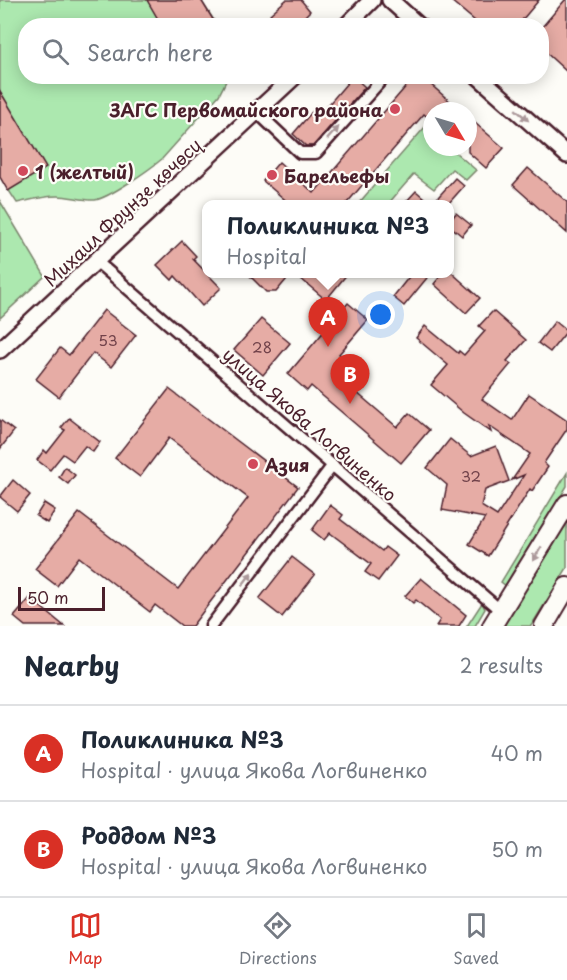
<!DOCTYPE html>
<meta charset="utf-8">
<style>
body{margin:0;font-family:"Playpen Sans",sans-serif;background:#f6f6f7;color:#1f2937}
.compass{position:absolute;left:423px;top:102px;width:54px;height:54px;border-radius:50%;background:#fff;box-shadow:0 3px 15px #0003;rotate:128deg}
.scale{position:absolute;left:18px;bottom:15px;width:87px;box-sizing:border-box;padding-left:6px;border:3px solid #4a1f2b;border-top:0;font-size:16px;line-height:21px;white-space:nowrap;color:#4a1f2b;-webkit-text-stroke:4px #fdfcf7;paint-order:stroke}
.you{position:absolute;left:381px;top:315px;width:21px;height:21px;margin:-15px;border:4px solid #fff;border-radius:50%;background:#1a73e8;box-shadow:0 0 0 9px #1a73e833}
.badge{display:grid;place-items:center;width:39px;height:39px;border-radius:50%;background:#d93025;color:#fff;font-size:20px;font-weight:700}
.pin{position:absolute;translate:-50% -50px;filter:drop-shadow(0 2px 3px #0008)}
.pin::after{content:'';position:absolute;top:32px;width:21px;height:18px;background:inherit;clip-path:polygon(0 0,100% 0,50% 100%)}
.popup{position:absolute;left:202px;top:200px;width:252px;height:78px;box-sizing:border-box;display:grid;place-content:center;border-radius:12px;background:#fff;filter:drop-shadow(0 2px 4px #0005);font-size:20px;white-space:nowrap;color:#747a83}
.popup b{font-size:22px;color:#1f2937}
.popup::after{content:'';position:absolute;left:50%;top:100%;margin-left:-12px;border:12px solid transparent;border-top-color:#fff}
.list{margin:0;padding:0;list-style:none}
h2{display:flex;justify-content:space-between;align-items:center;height:78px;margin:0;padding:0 24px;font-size:26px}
h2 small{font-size:20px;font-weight:400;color:#747a83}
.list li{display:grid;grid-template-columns:39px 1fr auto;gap:18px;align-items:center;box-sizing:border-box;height:96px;padding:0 24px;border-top:2px solid #e0e1e3}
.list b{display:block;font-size:22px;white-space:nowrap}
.list p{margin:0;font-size:20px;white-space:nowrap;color:#747a83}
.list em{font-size:20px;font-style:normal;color:#747a83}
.icon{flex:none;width:33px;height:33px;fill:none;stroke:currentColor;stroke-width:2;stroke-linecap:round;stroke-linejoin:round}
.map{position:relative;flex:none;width:567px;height:626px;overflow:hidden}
.search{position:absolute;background:#fff;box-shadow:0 3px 15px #0003;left:18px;right:18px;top:18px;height:66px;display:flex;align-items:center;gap:15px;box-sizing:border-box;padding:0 21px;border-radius:24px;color:#747a83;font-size:22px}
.sheet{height:270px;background:#fff}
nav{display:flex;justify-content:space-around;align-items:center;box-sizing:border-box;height:84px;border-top:2px solid #e0e1e3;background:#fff;font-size:16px;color:#747a83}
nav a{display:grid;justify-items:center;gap:3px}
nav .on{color:#d93025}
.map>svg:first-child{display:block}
</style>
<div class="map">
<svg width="567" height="626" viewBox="0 0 567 626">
<rect width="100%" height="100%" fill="#fdfcf7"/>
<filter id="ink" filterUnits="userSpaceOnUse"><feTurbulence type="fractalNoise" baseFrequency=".0167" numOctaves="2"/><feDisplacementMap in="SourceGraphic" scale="12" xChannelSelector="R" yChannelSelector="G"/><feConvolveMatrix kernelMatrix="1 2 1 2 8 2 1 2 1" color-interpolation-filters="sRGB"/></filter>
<g filter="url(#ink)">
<g fill="#ace8af" stroke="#7b846d" stroke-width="1.5">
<path d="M0,0H201L217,25L26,26V76L228,77L219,95L162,159C150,169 109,198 95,200C85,201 69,196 58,196C45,196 30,200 17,203L0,177Z"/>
<path d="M425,127L432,133V147H449L476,170L466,180L452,169L434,189L414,174L388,204H358Z"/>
<path d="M0,201L45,276L0,318Z"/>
<path d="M567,473V486L506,586L501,582Z"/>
<path d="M567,523V568L531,626H503Z"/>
<path d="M482,603L485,609L475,626H467Z"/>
</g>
<g fill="#e6aca5" stroke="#4a1f2b" stroke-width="1.5">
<path d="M147,0H201L217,26H162Z"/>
<path d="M286,0H301L310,11L295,26H262L272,16L270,14Z"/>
<path d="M450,0H539L517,26H481Z"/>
<path d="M565,0H567V72L542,49V27Z"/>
<path d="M353,76L365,87L313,146H306L293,134L317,106L323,111Z"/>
<path d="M415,76H421L461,111H432V121L424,114L346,204H290L263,181L279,162L314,193Z"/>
<path d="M0,91L46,168L8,191L0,177Z"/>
<path d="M468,117L504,148L486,168L468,152Z"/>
<path d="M528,168L567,202V233L513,185Z"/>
<path d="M455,178L464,186L448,204H432Z"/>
<path d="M416,191L431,204H404Z"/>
<path d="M456,213L471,225L462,236L450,226V221Z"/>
<path d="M182,241L196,256L193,259L221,288L202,306L175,276L172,280L157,265Z"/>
<path d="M247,273H265L269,277L273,273H292L276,292H266Z"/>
<path d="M294,273H348L326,300Z"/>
<path d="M412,273H431L404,306L393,297Z"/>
<path d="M443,273H452L480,298L466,313L434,284Z"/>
<path d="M348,303L368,320L339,354L368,378L356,392L397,427L409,413L429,430L401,463L311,386L307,391L288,374Z"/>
<path d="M104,310L136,335L111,367L93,353L59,397L36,379L60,348L69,355Z"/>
<path d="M493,311L526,340L507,361L511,364L482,399L512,420L529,394L567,420V429L544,463L548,467L532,491L530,489L488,556L469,544L485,518L442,510L447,485L427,468L450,439L471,456L496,446L509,481L485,490L481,506L497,516L524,475L512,480L530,454L489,426L491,432L464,413L431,385L448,365L416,338L425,326L458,353L459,351L464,355L485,331L479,326Z"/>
<path d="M261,319L290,343L263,375L234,350Z"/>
<path d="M555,321L567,331L550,352L538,343Z"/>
<path d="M169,389L298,487L192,626H182L155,605L150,612L79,557L57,586L35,569L79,513L178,589L248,498L169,438L140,477L115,458Z"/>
<path d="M69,418L100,442L93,452L85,446L73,461L63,454L50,470L37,460L44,450L47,453L65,430L61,428Z"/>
<path d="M0,420L14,431L0,449Z"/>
<path d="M65,467L75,475L68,484L59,477Z"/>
<path d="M13,480L30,495L17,511L0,497Z"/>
<path d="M44,503L55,510L47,523L36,516Z"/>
<path d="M330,505L343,515L340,519L382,551L385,547L397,556L378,581L365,572L371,564L330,533L324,540L312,530Z"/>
<path d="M292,557L315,575L282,617L259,599Z"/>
<path d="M421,578L466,615L459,626H436L440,620L416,600L413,603L405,596Z"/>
<path d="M30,598L64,626H25L14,617Z"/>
</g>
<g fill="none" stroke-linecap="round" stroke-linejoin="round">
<defs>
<g id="street">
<path d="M258,113L300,153H316L385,76"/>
<path d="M96,261L501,611"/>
<path d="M211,626L333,465"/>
</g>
<g id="secondary">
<path d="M390,0L419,26"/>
<path d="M346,26L372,0"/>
<path d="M478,76L567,155"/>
<path d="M0,350L295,76"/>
</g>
<g id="primary">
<path d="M492,626L567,504"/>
<path d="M544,626L567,587"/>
</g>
</defs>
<use href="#street" stroke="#4a1f2b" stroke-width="15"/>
<use href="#secondary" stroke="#4a1f2b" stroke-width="20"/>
<use href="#primary" stroke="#4a1f2b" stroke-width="22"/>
<use href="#street" stroke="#fdfcf7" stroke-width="10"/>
<use href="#secondary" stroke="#fdfcf7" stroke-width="15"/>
<use href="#primary" stroke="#fdfcf7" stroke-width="18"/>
</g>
<defs><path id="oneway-solid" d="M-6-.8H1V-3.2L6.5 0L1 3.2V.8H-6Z" transform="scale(1.5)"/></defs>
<g fill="#ac999b">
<use href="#oneway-solid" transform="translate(522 115) rotate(41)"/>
<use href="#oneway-solid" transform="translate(333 133) rotate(-48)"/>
<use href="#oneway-solid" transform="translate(537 554) rotate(121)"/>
<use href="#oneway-solid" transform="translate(247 579) rotate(-53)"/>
</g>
</g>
<g fill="#d1495b" stroke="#fdfcf7" stroke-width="2">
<circle cx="395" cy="109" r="6"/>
<circle cx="23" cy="171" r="6"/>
<circle cx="272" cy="175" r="6"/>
<circle cx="253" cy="464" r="6"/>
</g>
<g text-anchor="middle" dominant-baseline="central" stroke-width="4.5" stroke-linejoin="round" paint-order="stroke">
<g font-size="15" fill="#71424a">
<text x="108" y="339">53</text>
<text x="262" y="346">28</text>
<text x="471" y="475">32</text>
</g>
<g font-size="18" font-weight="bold" fill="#4a1f2b" stroke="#fdfcf7" text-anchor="start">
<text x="383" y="109" text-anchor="end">ЗАГС Первомайского района</text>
<text x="35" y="171">1 (желтый)</text>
<text x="284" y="175">Барельефы</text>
<text x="265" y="464">Азия</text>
</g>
<g font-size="18" fill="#4a1f2b" stroke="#fdfcf7">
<text transform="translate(122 212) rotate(-43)">Михаил Фрунзе көчөсү</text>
<text transform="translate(310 424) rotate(41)">улица Якова Логвиненко</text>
</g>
</g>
</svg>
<svg class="compass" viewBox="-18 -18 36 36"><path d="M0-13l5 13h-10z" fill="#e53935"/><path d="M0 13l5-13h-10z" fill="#747a83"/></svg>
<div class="scale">50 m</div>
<div class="you"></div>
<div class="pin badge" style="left:328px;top:347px">A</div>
<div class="popup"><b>Поликлиника №3</b>Hospital</div>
<div class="pin badge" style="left:350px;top:404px">B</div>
<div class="search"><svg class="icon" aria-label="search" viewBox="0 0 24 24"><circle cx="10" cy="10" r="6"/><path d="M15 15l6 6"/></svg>Search here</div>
</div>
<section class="sheet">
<h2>Nearby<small>2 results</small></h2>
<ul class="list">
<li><span class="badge">A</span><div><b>Поликлиника №3</b><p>Hospital · улица Якова Логвиненко</p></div><em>40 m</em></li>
<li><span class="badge">B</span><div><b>Роддом №3</b><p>Hospital · улица Якова Логвиненко</p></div><em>50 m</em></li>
</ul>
</section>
<nav>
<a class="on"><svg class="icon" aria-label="map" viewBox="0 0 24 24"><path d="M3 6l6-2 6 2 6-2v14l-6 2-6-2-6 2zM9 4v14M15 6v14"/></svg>Map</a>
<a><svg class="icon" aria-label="directions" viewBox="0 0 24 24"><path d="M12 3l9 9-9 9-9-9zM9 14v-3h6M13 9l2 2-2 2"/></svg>Directions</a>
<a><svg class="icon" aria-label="saved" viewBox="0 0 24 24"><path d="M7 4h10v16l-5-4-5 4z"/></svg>Saved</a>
</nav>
